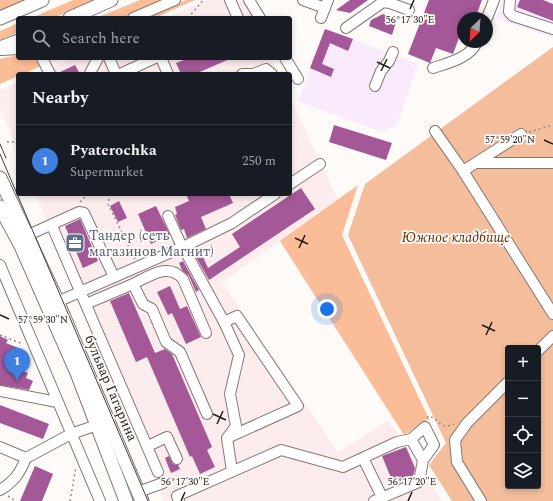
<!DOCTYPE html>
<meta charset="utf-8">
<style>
body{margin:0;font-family:Spectral,serif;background:#242831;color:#f1f3f6}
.controls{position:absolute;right:12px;bottom:12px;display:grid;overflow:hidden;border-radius:4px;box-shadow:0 2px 6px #0003}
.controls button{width:36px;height:36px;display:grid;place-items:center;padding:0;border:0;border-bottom:1px solid #363941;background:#171b24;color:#f1f3f6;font:20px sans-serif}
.compass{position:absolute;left:457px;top:12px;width:36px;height:36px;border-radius:50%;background:#171b24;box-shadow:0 2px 6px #0003;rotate:205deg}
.you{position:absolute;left:327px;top:309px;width:14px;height:14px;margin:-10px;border:3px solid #fff;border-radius:50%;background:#1a73e8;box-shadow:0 0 0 6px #1a73e833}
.badge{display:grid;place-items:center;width:26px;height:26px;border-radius:50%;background:#1a73e8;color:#fff;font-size:13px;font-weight:700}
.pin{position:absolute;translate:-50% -33px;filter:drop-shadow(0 1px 2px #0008)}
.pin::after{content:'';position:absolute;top:21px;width:14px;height:12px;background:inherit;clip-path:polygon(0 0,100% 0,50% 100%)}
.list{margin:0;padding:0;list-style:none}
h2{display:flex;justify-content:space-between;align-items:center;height:52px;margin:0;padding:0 16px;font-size:17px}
h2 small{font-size:13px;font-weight:400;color:#9ea1a6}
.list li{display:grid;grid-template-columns:26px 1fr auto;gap:12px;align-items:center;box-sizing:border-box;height:72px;padding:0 16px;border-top:1px solid #363941}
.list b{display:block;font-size:15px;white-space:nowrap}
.list p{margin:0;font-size:13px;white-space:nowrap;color:#9ea1a6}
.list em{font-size:13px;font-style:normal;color:#9ea1a6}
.icon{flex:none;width:22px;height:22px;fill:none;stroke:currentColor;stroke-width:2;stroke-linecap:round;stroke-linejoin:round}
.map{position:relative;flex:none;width:553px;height:501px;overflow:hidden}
.search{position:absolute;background:#171b24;box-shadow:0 2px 6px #0003;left:16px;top:16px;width:276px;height:44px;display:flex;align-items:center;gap:10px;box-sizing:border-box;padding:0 14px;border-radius:4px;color:#9ea1a6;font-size:15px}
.panel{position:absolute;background:#171b24;box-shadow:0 2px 6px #0003;left:16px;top:72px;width:276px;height:124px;border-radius:4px}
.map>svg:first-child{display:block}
</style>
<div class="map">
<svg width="553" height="501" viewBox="0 0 553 501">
<rect width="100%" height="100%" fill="#fdfaf8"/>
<g fill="#fceced">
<path d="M207,0H244L252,18H166Z"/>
<path d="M73,58H271L279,74H37Z"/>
<path d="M18,82V151L0,108V90Z"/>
<path d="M290,98L338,200L222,282L338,452L388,420L442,501H163L36,194H290Z"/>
</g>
<g fill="#f9eafe">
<path d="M503,0H553V38L496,18Z"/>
<path d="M325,29L418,64L396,126L380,132L298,101Z"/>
</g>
<g fill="#fbbd97">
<path d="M0,0H30L0,12Z"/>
<path d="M73,0H96L53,18H31Z"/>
<path d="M140,0H164L122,18H96Z"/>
<path d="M186,0H195L155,18H146Z"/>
<path d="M18,23V32L0,40V31Z"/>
<path d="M18,55V58H39L41,66L23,74H18V76L0,84V59Z"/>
<path d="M358,185L342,235L429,419L404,435L280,241Z"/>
</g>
<path fill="#f4bd9c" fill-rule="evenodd" d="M553,47V501H452L429,465L446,443L348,235L365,184ZM508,348H538V486H508Z"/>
<g fill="#a55898">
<path d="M350,0H368L350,13L336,10Z"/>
<path d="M429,0H482L476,16L468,13L466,18H463V27L453,54L436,48L430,63L408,54Z"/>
<path d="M520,0H543L553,4V21L517,7Z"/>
<path d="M383,14L397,19L392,35L369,26L371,20Z"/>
<path d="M325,29L353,39L348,51L330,43L322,64L334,69L331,77L310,68Z"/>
<path d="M189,58H232L195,74H181L176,63Z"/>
<path d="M75,65L80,74H56Z"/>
<path d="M334,125L392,143L386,160L329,142Z"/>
<path d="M301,188L315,209L209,280L193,252L200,250L208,268L240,247L232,234Z"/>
<path d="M186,194H229L233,203L201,217L206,229L187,238L184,229L181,230L175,215L177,214L175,207L189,201Z"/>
<path d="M119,201L127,218L118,222L110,206Z"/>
<path d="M156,206L170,235L151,244L138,214Z"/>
<path d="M80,219L98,261L83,268L65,226Z"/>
<path d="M183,261L199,290L196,292L189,276L182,270L179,263Z"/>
<path d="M170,286L180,309L187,306L201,337L186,344L172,313L168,315L157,292Z"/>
<path d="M129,293L155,353L165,349L172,354L212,447L207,450L215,467L200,474L192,456L190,457L147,357L136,362L110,301Z"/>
<path d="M0,336L8,340L6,343L21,349L13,367L28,373L26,378L33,381L29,390L0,385Z"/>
<path d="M0,405L49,424L43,439L0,423Z"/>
<path d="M406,447L415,468L413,477L394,485L382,456Z"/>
<path d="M169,456L173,464L178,465L180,469L171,473L165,458Z"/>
<path d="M35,466L53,474L42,501H20Z"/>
</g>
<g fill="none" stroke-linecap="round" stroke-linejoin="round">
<defs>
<g id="minor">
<path d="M230,0L238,18"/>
<path d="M249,0L260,18"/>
<path d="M303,0L325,8"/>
<path d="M510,0L509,12L513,16L553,29"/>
<path d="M133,18L175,0"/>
<path d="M321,18L328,0"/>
<path d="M487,18L494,0"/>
<path d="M346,28L383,2L390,3L409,10"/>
<path d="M2,50L18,49"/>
<path d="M42,58L50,74"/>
<path d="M109,58L116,74"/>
<path d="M161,58L168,74"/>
<path d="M285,58L298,79"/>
<path d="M433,68C448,63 470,58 477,42"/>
<path d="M90,73L98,58"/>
<path d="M120,74L155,58"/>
<path d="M242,74H253L266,69L272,74"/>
<path d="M375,86L381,71L389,61L393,52"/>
<path d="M435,131L463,171L553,314"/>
<path d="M476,163H553"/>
<path d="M463,171L521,134"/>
<path d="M290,184L320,164"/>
<path d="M168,216L182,247"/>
<path d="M52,226L158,472"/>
<path d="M26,236L79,212L84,213L114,277"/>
<path d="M183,247L224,322"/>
<path d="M0,265L100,501"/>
<path d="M133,284C150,276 168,262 183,279L206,333"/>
<path d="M57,302L183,247L232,223L275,194"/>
<path d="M86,304L133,284L143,304L152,309L166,342L180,352L207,414"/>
<path d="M538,351L553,336"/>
<path d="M0,391L57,402"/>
<path d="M227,438L298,406L237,316L224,322L239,355L230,394L236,426L227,438L232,471"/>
<path d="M411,439L425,427L434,445L423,460"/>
<path d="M148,446L167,437L177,459"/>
<path d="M0,447L26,458L71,434L97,425"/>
<path d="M363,458L382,497"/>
<path d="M0,490C14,482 20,473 26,458"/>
<path d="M138,492L163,483"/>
<path d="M179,501L177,496L281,450L343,467L397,442L411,439L423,460L419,482L374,501"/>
<path d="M481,501L457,462L455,440L467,423L508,382"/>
</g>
<g id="major">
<path d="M0,18L42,0"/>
<path d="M70,18L111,0"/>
<path d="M0,48L18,41"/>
<path d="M0,178L55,296L142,501"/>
<path d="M0,207L21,246L77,373L126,501"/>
</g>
</defs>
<use href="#minor" stroke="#857871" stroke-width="12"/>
<use href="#major" stroke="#857871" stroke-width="15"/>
<g stroke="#928e8b" stroke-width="1.5" stroke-dasharray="2 3" stroke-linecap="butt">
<path d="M188,18L203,0"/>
<path d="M529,132L553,125"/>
<path d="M7,142H18"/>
<path d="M110,194L108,204L135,259"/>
<path d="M80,202L88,194"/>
<path d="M0,335L23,344"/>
<path d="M427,418L429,416C441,420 439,430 454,424"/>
<path d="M8,496L16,501"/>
<path d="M70,501L76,467"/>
</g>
<use href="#minor" stroke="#fff" stroke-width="10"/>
<use href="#major" stroke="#fff" stroke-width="13"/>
<g stroke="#443f3d" stroke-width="1">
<path d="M0,144L6,158"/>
<path d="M0,154L148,501"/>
</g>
</g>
<path fill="none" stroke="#221d1a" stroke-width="1.5" d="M410,9L414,0M377,62L390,68M381,71L387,59M544,140L553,144M295,238L308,244M299,248L305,235M0,315L9,319M482,325L495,331M486,335L492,322M213,414L226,420M217,424L223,411M181,501L185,492M408,501L412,492"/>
<defs>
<symbol id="office-square" viewBox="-11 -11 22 22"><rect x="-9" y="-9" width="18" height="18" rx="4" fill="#5c6f8a" stroke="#fdfaf8"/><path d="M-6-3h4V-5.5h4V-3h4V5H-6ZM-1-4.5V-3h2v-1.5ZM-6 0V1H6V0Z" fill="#fff"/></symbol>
</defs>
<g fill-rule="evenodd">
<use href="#office-square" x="64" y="232" width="22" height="22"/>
</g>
<g text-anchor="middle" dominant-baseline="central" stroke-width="3.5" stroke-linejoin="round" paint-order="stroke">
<g font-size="14" fill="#4e5e75" stroke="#fdfaf8" text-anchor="start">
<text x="89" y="235">Тандер (сеть<tspan x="89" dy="16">магазинов Магнит)</tspan></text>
</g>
<g font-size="14" font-style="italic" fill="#642c00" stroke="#fdfaf8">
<text x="456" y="237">Южное кладбище</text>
</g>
<g font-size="14" fill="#221d1a" stroke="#fdfaf8">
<text transform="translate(111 388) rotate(67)">бульвар Гагарина</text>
</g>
</g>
<g font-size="10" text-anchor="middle" fill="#221d1a" stroke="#fdfaf8" stroke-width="3.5" stroke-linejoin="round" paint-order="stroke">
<text x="410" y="23">56°17'30"E</text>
<text x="510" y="143">57°59'20"N</text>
<text x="43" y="323">57°59'30"N</text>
<text x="185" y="485">56°17'30"E</text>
<text x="412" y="485">56°17'20"E</text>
</g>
</svg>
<div class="controls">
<button>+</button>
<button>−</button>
<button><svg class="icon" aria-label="locate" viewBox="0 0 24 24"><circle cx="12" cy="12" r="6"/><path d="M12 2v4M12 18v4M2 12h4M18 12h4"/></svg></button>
<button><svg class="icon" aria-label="layers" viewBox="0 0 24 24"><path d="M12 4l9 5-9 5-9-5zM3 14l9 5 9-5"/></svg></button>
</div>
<svg class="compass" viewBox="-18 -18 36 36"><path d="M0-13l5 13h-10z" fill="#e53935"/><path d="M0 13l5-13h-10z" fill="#9ea1a6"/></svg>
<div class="you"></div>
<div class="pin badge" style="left:17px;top:381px;background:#3f7fe0">1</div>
<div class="search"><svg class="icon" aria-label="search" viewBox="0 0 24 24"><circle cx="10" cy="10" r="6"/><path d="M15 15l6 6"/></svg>Search here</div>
<section class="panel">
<h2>Nearby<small></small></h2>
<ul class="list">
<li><span class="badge" style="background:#3f7fe0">1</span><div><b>Pyaterochka</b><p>Supermarket</p></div><em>250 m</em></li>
</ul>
</section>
</div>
